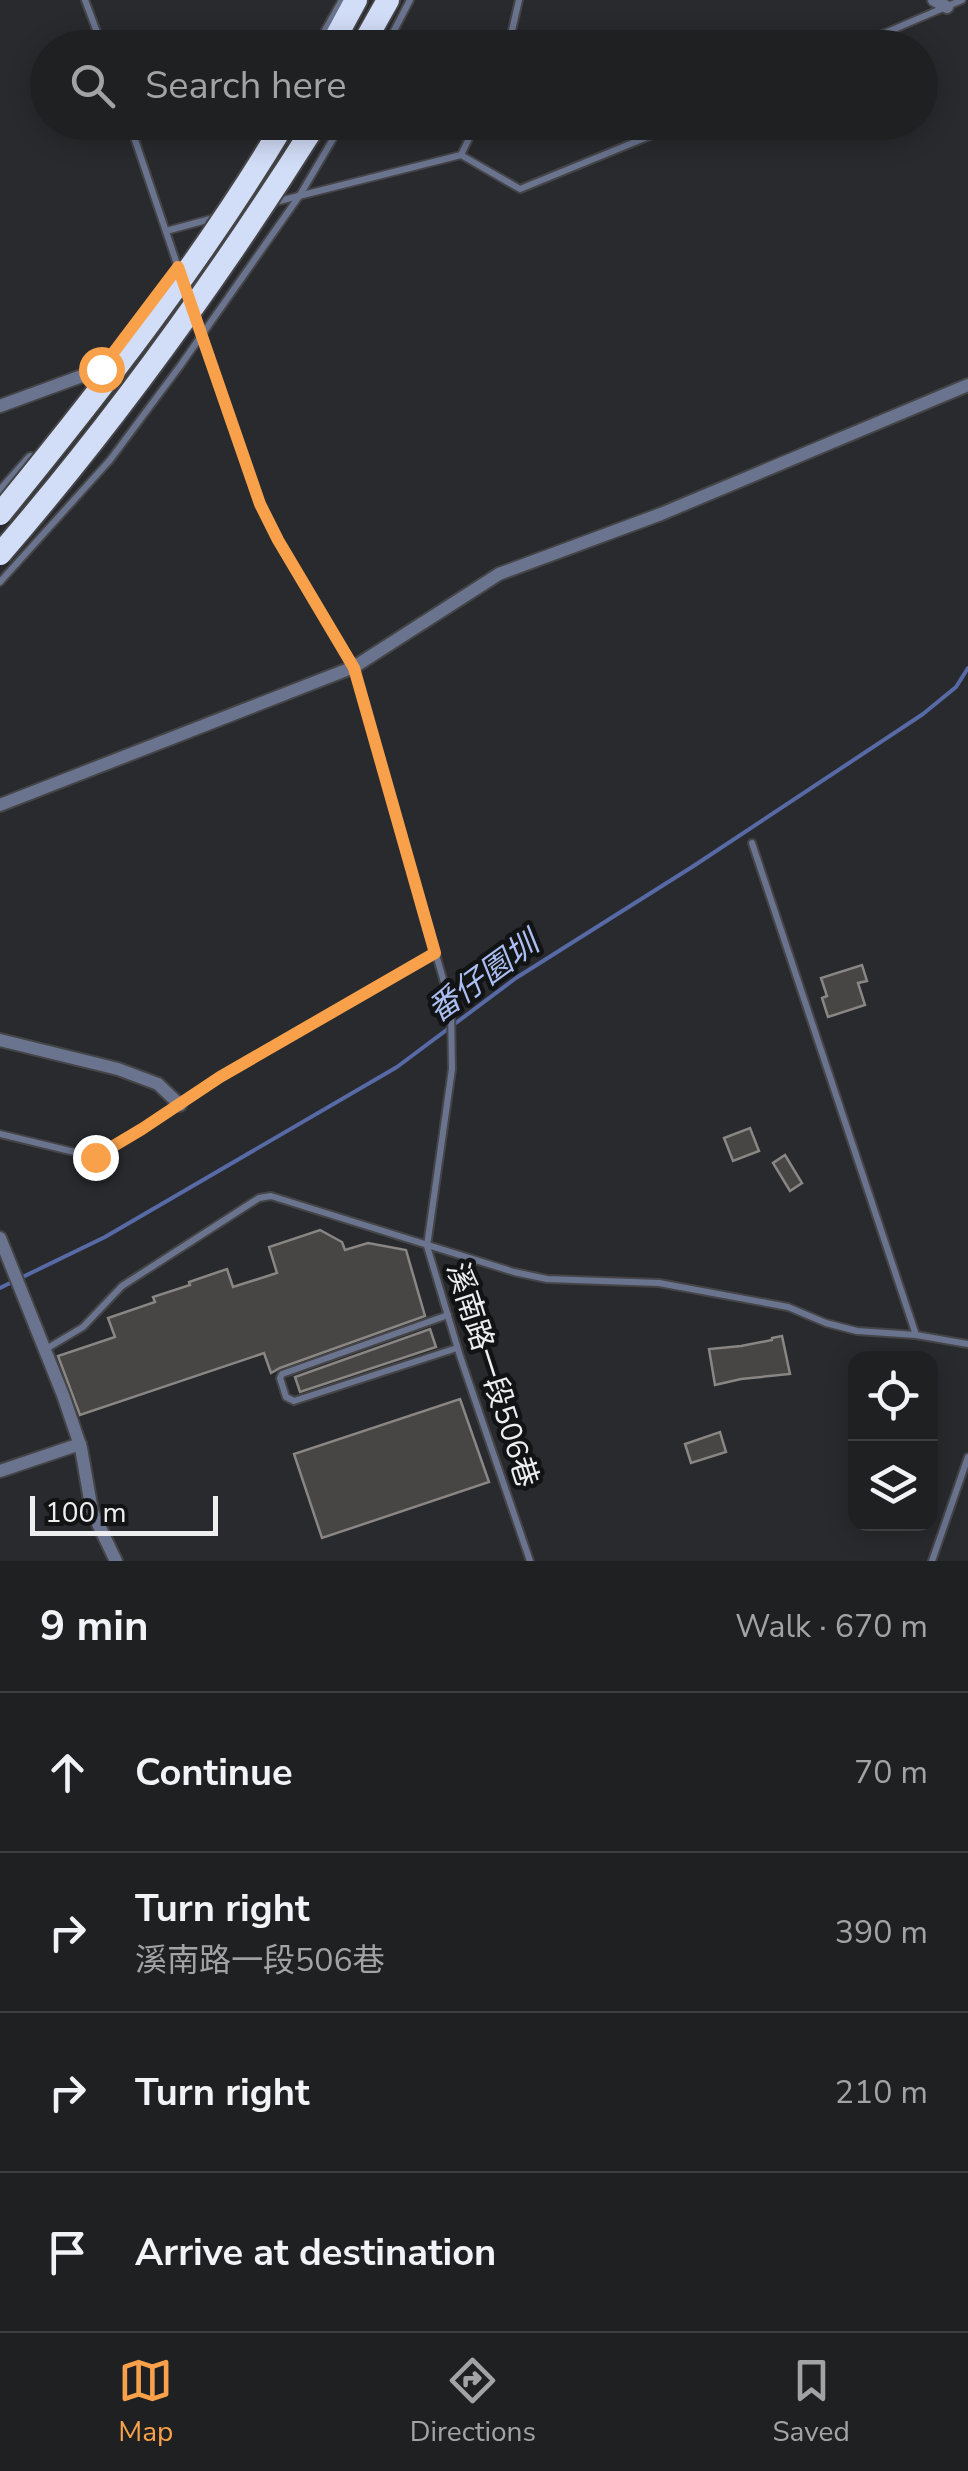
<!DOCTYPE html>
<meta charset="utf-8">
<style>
body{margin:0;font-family:"Nunito Sans","Noto Sans TC",sans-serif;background:#2c2d2f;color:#f1f3f6}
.controls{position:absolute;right:30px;bottom:30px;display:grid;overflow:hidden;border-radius:20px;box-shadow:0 5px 25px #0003}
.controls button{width:90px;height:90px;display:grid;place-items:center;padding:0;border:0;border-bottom:2px solid #3c3e40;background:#1f2022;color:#f1f3f6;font:50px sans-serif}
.scale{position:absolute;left:30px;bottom:25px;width:188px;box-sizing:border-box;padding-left:10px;border:5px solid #eeeef0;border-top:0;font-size:28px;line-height:35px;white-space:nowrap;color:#eeeef0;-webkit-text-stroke:8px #121314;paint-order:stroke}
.stop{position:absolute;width:30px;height:30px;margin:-22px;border:8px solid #f8a14a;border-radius:50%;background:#fff}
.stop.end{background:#f8a14a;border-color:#fff;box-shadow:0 2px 10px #0008}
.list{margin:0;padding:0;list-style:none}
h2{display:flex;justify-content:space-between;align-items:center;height:130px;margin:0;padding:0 40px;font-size:42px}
h2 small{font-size:32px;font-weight:400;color:#a1a3a5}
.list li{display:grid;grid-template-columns:65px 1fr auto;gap:30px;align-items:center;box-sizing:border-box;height:160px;padding:0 40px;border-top:2px solid #3c3e40}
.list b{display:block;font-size:38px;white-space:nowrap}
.list p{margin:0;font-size:32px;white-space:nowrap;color:#a1a3a5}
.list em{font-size:32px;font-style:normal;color:#a1a3a5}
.icon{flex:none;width:55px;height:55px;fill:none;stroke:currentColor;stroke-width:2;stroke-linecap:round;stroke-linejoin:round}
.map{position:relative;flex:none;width:968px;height:1561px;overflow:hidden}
.search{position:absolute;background:#1f2022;box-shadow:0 5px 25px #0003;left:30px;right:30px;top:30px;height:110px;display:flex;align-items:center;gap:25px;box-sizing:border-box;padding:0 35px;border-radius:55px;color:#a1a3a5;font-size:38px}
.sheet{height:770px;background:#1f2022}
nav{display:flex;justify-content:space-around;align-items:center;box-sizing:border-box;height:140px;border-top:2px solid #3c3e40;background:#1f2022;font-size:28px;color:#a1a3a5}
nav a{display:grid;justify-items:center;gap:5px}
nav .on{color:#f8a14a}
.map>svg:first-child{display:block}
</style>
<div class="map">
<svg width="968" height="1561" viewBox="0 0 968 1561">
<rect width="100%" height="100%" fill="#292a2d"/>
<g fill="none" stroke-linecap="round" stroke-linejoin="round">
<path stroke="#576aa6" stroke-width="4" d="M0,1288L105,1237L397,1067L516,978L692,867L923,714L956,687L968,668"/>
</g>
<g fill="#484644" stroke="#898684" stroke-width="2.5">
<path d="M862,965L867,981L858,983L865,1005L828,1017L822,998L827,996L821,978Z"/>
<path d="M750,1128L759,1151L733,1161L724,1138Z"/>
<path d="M785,1155L802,1183L790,1191L773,1163Z"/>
<path d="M320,1230L342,1242L345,1250L368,1243L406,1250L425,1316L280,1368L271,1373L264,1353L80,1415L58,1356L115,1337L108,1318L155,1302L153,1297L190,1285L189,1282L227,1269L233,1287L277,1273L269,1247Z"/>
<path d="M430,1329L436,1347L300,1392L295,1377Z"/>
<path d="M782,1336L790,1374L741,1379L715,1385L709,1349L741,1346L772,1340V1338Z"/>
<path d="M460,1399L489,1482L322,1538L294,1454Z"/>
<path d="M720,1432L726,1452L691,1463L685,1444Z"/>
</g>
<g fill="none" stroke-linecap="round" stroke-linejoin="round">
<defs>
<g id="lane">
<path d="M85,0L103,48"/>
<path d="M315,48L342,0"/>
<path d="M385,48L410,0"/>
<path d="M508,48L519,0"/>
<path d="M850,48L962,0"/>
<path d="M129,122L180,273"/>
<path d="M461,155L520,189L684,122"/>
<path d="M275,202L461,155L477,122"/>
<path d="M166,231L214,218"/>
<path d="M195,318L260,504L278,539L354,667L451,1007L452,1069L427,1246L460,1356L530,1561"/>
<path d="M0,582L110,460L180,366L300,195L343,122"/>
<path d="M752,843L916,1335"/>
<path d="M0,1134L95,1157L143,1129L220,1077L435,953"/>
<path d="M448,1315L282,1374L280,1378L286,1397L294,1401L457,1348"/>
<path d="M46,1349L83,1327L122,1286L259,1198L271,1196L514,1272L547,1279L659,1283L788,1307L826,1323L857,1331L916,1335L968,1344"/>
<path d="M932,1561L968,1457"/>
</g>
<g id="street">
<path d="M934,0L947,7"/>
<path d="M0,406L101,369"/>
<path d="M0,494L31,459"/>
<path d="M0,805L354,667L499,574L661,514L968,385"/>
<path d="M0,1040L118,1069L158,1084L180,1105"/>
<path d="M0,1238L63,1395L81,1448L92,1511L116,1561"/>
<path d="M0,1471L80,1444"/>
</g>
<g id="highway">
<path d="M330,48L356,0"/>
<path d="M361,48L388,0"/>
</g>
</defs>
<use href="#lane" stroke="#454548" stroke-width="10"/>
<use href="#street" stroke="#454548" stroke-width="16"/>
<use href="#highway" stroke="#454548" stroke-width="26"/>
<use href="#lane" stroke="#6a748f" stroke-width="6"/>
<use href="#street" stroke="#6a748f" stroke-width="12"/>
<use href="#highway" stroke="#d2ddf8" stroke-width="22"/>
<defs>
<g id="highway-bridge">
<path d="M0,514C102,389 202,261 285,122"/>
<path d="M0,554C117,419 221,274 317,122"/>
</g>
</defs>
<use href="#highway-bridge" stroke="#454548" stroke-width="26" stroke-linecap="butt"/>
<use href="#highway-bridge" stroke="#d2ddf8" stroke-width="22"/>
</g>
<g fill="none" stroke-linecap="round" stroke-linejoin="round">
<path stroke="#f8a14a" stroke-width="12" d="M95,1157L142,1129L220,1077L435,953L354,668L278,540L260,504L178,267L101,369"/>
</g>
<g text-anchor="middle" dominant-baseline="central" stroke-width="9" stroke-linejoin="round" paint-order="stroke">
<g font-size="30" fill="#eeeef0" stroke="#121314">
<text transform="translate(492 1375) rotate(72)">溪南路一段506巷</text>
</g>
<g font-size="32" font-style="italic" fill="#abbef1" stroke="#121314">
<text transform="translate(483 977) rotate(-36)">番仔園圳</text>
</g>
</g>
</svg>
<div class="controls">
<button><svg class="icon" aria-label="locate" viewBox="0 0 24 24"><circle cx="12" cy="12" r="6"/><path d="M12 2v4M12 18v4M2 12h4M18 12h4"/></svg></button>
<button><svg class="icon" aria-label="layers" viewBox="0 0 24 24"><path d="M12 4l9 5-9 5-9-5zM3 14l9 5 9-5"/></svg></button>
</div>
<div class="scale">100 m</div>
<div class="stop" style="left:101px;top:369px"></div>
<div class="stop end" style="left:95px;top:1157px"></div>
<div class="search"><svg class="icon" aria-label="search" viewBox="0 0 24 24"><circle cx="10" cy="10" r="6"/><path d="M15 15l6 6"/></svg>Search here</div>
</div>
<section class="sheet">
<h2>9 min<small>Walk · 670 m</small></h2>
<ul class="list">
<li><svg class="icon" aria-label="ahead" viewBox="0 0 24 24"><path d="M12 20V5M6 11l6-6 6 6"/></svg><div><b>Continue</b></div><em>70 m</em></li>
<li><svg class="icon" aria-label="right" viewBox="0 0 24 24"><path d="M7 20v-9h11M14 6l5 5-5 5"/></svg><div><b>Turn right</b><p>溪南路一段506巷</p></div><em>390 m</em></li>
<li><svg class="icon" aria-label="right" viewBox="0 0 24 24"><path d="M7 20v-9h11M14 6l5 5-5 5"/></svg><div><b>Turn right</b></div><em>210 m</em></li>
<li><svg class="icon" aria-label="arrive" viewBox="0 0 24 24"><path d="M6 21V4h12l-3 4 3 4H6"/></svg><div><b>Arrive at destination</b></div></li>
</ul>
</section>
<nav>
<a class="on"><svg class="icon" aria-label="map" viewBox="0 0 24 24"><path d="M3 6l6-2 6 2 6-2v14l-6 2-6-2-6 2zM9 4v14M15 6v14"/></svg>Map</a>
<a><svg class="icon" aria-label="directions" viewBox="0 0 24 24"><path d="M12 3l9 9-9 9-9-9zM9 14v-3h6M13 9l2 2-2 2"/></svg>Directions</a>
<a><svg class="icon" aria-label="saved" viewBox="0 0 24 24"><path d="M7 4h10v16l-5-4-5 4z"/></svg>Saved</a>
</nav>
